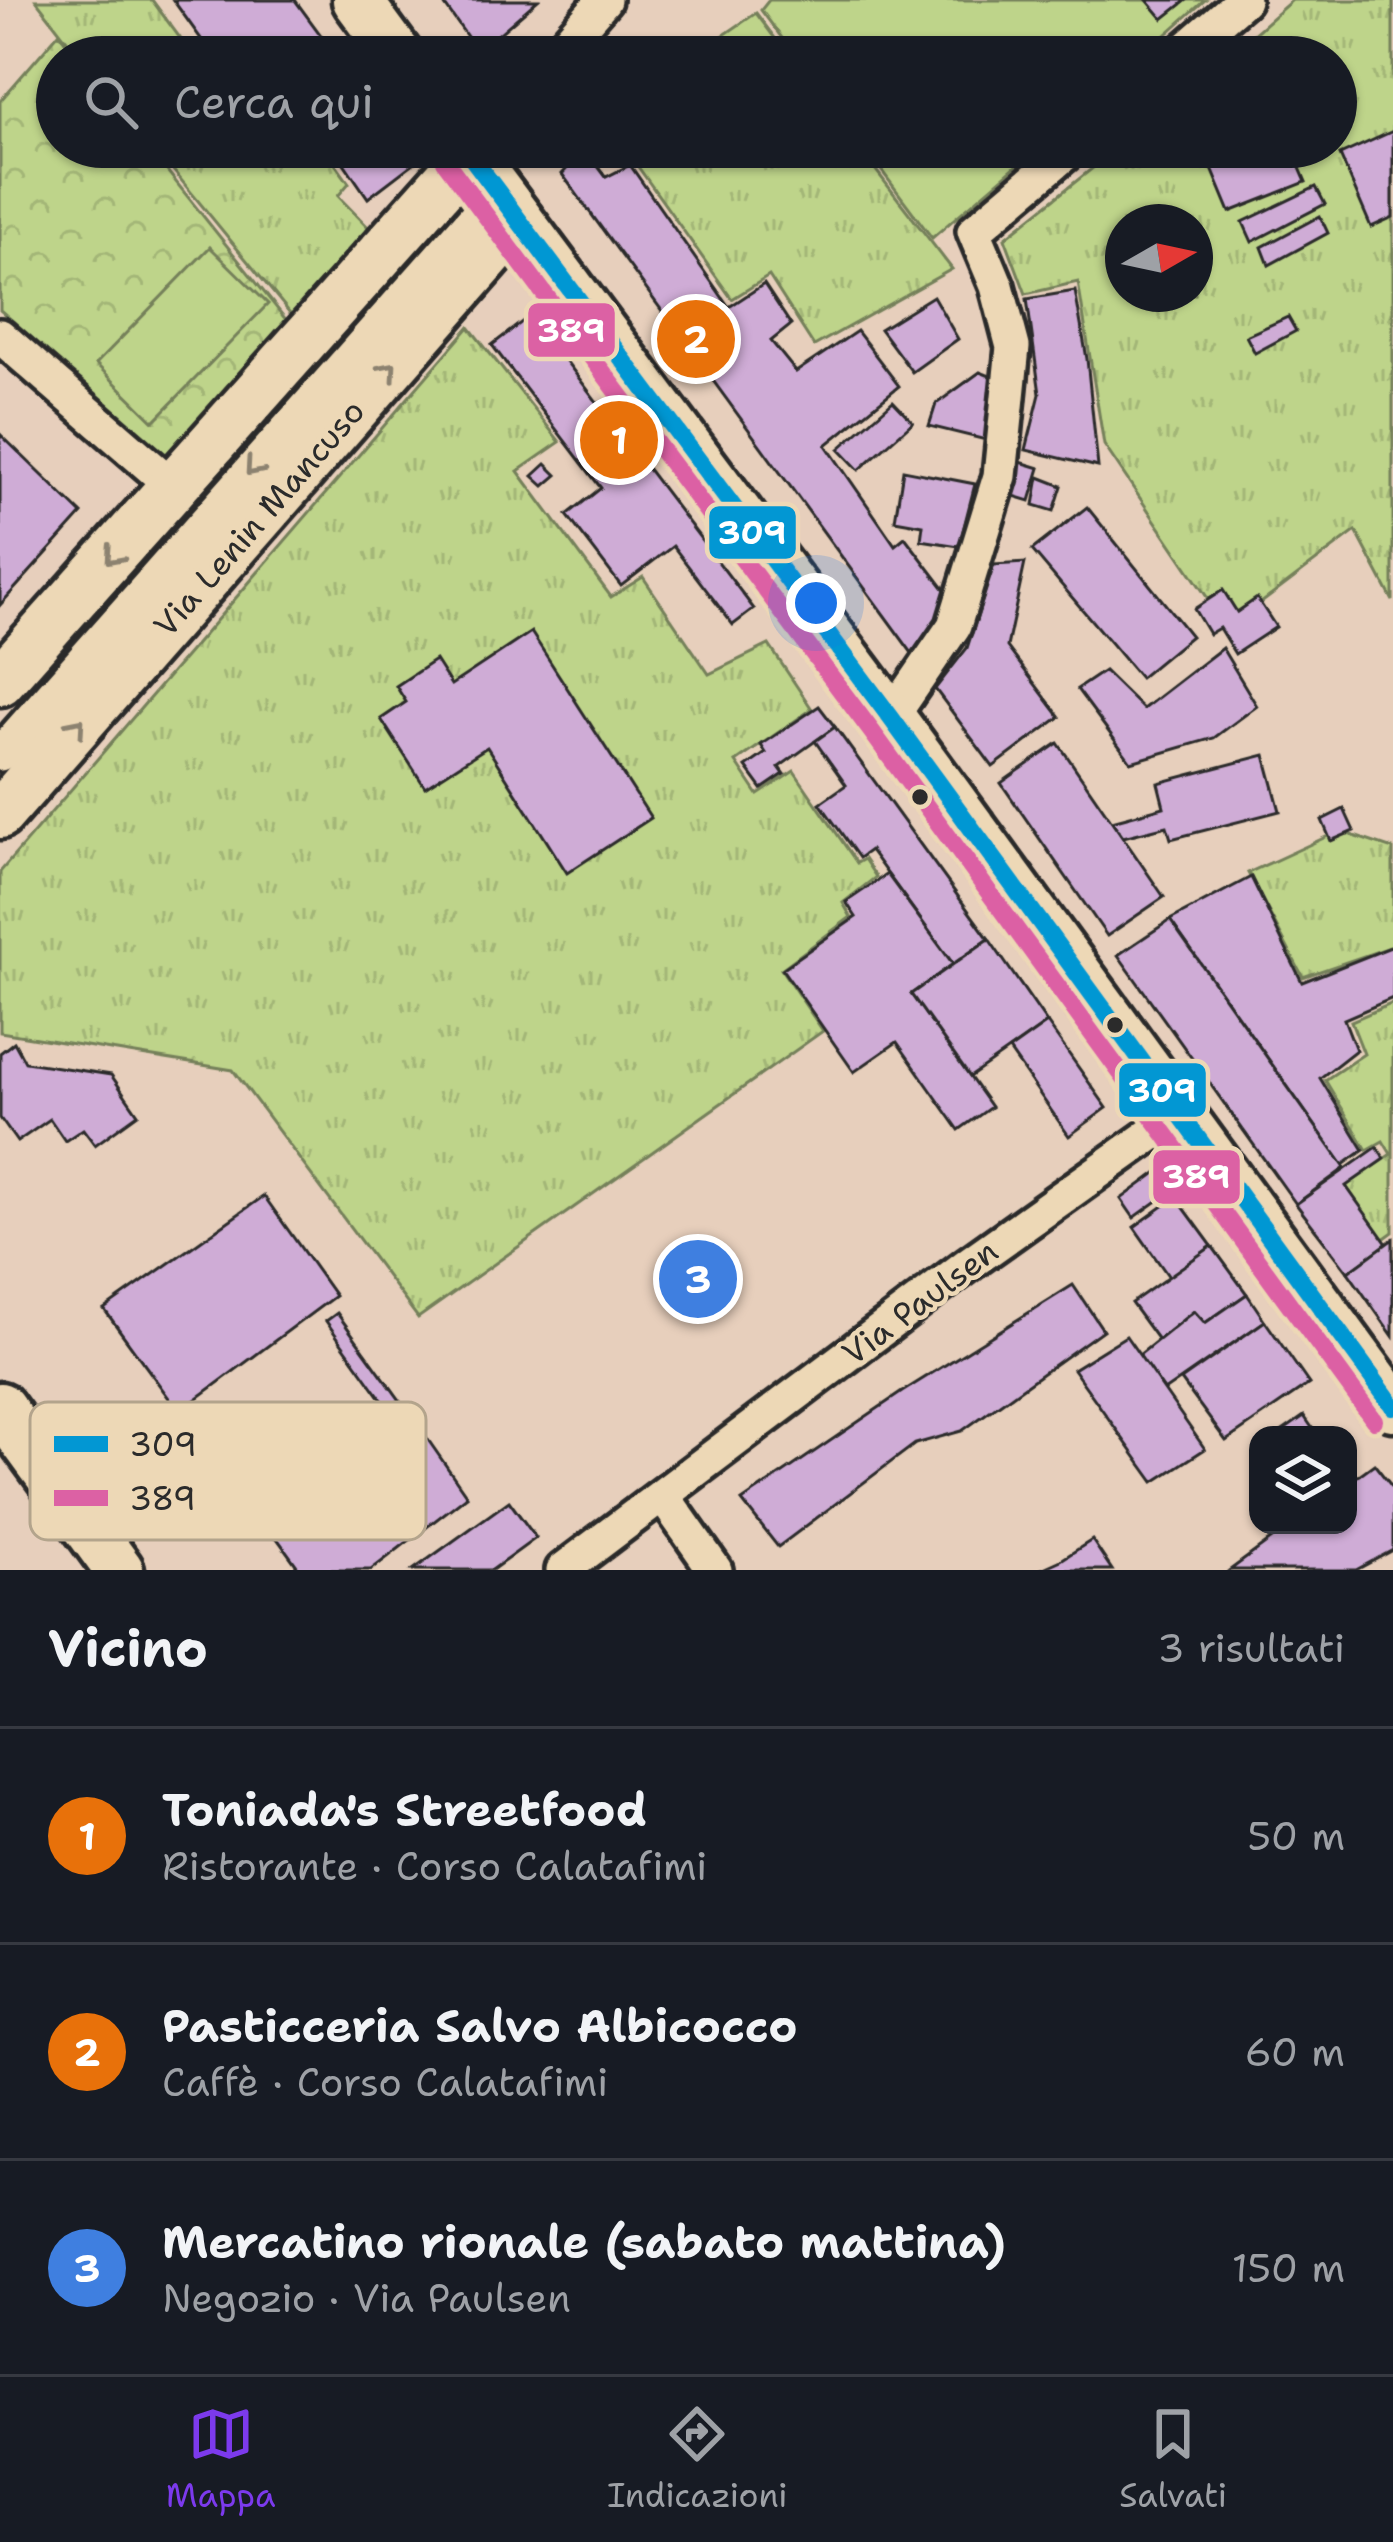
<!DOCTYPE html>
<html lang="it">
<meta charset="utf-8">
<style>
body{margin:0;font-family:"Shantell Sans",sans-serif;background:#20242c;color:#f1f3f6}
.controls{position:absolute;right:36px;bottom:36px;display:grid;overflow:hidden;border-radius:24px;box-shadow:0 3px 9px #0004}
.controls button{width:108px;height:108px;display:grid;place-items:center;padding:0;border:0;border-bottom:3px solid #363941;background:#171b24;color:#f1f3f6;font:60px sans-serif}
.compass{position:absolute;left:1105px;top:204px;width:108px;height:108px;border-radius:50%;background:#171b24;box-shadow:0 3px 9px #0004;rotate:81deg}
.you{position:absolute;left:816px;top:603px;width:42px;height:42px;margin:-30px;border:9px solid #fff;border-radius:50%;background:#1a73e8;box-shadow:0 0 0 18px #1a73e833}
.badge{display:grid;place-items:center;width:78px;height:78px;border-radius:50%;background:#7c3aed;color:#fff;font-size:39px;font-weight:700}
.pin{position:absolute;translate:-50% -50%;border:6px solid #fff;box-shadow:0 3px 12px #0006}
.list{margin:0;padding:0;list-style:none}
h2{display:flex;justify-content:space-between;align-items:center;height:156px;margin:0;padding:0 48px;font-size:51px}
h2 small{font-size:39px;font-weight:400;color:#9ea1a6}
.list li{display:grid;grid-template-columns:78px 1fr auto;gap:36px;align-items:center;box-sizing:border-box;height:216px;padding:0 48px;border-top:3px solid #363941}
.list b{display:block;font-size:45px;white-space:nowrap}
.list p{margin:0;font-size:39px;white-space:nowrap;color:#9ea1a6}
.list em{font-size:39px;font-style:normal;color:#9ea1a6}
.icon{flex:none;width:66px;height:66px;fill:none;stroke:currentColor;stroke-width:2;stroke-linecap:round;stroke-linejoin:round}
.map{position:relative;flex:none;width:1393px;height:1570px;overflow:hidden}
.search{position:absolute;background:#171b24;box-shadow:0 3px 9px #0004;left:36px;right:36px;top:36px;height:132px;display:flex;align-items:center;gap:30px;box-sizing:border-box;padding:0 42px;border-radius:66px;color:#9ea1a6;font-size:45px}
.sheet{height:804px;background:#171b24}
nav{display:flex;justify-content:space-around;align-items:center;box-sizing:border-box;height:168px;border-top:3px solid #363941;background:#171b24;font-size:33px;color:#9ea1a6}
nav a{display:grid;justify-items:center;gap:6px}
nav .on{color:#7c3aed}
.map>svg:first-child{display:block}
</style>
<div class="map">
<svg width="1393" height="1570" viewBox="0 0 1393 1570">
<defs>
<pattern id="grass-tufts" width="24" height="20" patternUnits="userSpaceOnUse" patternTransform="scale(3)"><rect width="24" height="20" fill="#bed48a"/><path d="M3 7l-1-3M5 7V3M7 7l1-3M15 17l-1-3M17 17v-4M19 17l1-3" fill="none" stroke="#a3b677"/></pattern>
<pattern id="park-crowns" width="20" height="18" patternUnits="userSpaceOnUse" patternTransform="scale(3)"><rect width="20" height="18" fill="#bed48a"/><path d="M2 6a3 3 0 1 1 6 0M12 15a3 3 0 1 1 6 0" fill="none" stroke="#a3b677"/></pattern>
</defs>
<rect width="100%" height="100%" fill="#e7cfbc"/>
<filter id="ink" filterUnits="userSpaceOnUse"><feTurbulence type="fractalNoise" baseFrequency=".00833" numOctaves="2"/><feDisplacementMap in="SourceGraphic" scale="24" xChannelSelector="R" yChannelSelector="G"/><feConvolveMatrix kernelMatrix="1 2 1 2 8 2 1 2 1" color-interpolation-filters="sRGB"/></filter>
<g filter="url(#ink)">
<g fill="url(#grass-tufts)" stroke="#74805a" stroke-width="3" fill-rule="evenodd">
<path d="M36,0H152L194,57H80Z"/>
<path d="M1292,0H1393V601L1356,531L1228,628L1104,445L1078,282L1026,294L1005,238L1119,147H1336V57H1227ZM1123,222H1195V294H1123Z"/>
<path d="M756,13L789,57H692Z"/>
<path d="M154,147H323L349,183L338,196L372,231L294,318Z"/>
<path d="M624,147H858L952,269L814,346L769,276L732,299Z"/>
<path d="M469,327L560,442L518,471L611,597L643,577L709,674L769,645L812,709L736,762L758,795L794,771L857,863L864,859L876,877L843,903L851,917L781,969L823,1031L418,1318L233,1070L0,1032V872Z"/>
<path d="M1339,831L1393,849V946L1303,977L1248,873Z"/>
<path d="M1393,1003V1232L1382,1240L1346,1186L1391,1154L1383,1141L1367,1150L1325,1080L1364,1054L1351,1021Z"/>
</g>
<path fill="url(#park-crowns)" stroke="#74805a" stroke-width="3" d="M59,33L77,57H57V147H148L291,326L175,462L0,310V101Z"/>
<g fill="#bed48a" stroke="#74805a" stroke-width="3">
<path d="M769,0H1205L1141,57H796L761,10Z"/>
<path d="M864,147H1038L932,238Z"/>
<path d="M210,247L268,304L154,421L96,364Z"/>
</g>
<g fill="#cfacd6" stroke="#2b2b2b" stroke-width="3">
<path d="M173,0H295L337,57H214Z"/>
<path d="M441,0H538L478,52Z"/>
<path d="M1147,0H1187L1163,19Z"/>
<path d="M1393,131V217L1371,227L1340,155Z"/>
<path d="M333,147H403L414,163L368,198Z"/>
<path d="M1203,147H1291L1306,182L1230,212Z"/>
<path d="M585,149L606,177L630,165L729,307L764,284L791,325L771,341L796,372L857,331L899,386L826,445L895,545L905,537L952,599L920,664L562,174Z"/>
<path d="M1316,187L1325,204L1252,242L1243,222Z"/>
<path d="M1320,216L1328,233L1269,265L1262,247Z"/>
<path d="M1075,291L1087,359L1098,467L1026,450L1040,394L1027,299Z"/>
<path d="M933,296L958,339L912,372L880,329Z"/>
<path d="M531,315L754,609L733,625L673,546L621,586L567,515L601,488L492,345Z"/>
<path d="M1288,317L1296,331L1255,353L1246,336Z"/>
<path d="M980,372L1003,381L990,441L929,426L936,404Z"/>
<path d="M893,401L913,422L859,470L839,449Z"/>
<path d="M0,434L82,514L0,605Z"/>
<path d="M1017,461L1040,468L1030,501L1007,494Z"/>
<path d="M546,464L557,475L544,486L533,476Z"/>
<path d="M903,470L975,484L959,546L921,540L923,525L895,520Z"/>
<path d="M1039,477L1062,486L1054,511L1034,505Z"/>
<path d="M1087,507L1191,636L1140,678L1032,550Z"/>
<path d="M1025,563L1007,647L1060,717L993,767L935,689L967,648L994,565Z"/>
<path d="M1223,590L1237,612L1257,598L1276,627L1235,654L1219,628L1209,634L1194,609Z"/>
<path d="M531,632L651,818L567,873L487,747L425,787L381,719L406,702L396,686L435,660L451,685Z"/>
<path d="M1222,648L1257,706L1214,738L1131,762L1077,689L1104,671L1143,709Z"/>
<path d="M819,706L835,727L779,767L784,774L762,789L746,767L766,753L761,745Z"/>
<path d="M835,727L989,939L953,964L870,850L859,858L820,803L846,785L815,741Z"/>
<path d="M1058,743L1164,897L1107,936L1001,783Z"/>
<path d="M1265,755L1280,811L1171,839L1167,826L1123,837L1112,821L1164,807L1158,783Z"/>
<path d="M1344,809L1354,831L1331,841L1322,820Z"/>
<path d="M887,874L953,964L911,994L991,1107L959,1130L897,1042L854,1072L782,969L856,917L846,902Z"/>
<path d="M1251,877L1302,982L1393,946V998L1344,1019L1356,1050L1320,1078L1364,1150L1343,1165L1170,920Z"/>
<path d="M1170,920L1345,1168L1296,1204L1118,955Z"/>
<path d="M989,939L1047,1023L970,1077L911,994Z"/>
<path d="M1047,1023L1107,1108L1069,1136L1009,1050Z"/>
<path d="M14,1042L25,1062L111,1075L138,1114L95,1145L83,1129L65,1141L50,1119L17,1142L0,1118V1053Z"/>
<path d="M1377,1147L1385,1159L1346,1186L1387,1244L1348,1272L1296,1204Z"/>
<path d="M1163,1168L1177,1187L1134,1218L1121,1199Z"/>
<path d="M264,1196L335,1296L179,1412L104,1309Z"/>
<path d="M1176,1197L1212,1246L1169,1277L1134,1227Z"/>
<path d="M1393,1239V1336L1348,1272Z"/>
<path d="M1212,1246L1247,1294L1205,1323L1194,1311L1158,1340L1131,1303Z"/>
<path d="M1073,1285L1103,1330L962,1431L915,1444L778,1547L742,1501L902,1392Z"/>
<path d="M1247,1294L1265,1321L1164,1391L1139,1355L1194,1311L1205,1323Z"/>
<path d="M337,1313L400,1400L388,1408L326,1321Z"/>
<path d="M1265,1321L1309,1384L1226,1441L1181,1380Z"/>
<path d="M1126,1336L1205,1449L1154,1482L1073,1369Z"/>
<path d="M1304,1416L1317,1435H1277Z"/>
<path d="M415,1421L467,1496L371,1570H300L266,1523Z"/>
<path d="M1374,1464L1393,1488V1550L1356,1570H1230L1291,1525H1348V1483Z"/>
<path d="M509,1501L536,1538L492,1570H413Z"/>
<path d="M1092,1540L1112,1570H1039L1061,1560Z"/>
</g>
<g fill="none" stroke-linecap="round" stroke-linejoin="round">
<defs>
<g id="street">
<path d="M554,57L604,0"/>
<path d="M1177,57L1243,0"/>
<path d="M0,336L175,488"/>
<path d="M891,718L954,626L1000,476L1013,347L997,286L974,231L1073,147"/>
<path d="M0,754L498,191"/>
<path d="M663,1496L715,1570"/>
<path d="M563,1570L970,1263L1181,1113"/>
</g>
<g id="secondary">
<path d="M357,0L399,57"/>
<path d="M464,147L891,718L1393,1406"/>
<path d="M0,681L470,154"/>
<path d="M0,814L519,221"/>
<path d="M0,1407L119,1570"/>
</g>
</defs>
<use href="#street" stroke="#2b2b2b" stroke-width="42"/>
<use href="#secondary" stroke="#2b2b2b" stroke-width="57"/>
<use href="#street" stroke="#edd8b6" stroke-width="33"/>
<use href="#secondary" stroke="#edd8b6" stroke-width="48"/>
<defs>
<path id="bus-1" d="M464,147L891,718L1393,1406"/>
<path id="bus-2" d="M445,161L872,732L1374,1420"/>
</defs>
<use href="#bus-1" stroke="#edd8b6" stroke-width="27"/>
<use href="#bus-2" stroke="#edd8b6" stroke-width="27"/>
<use href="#bus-1" stroke="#0297d3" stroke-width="18"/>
<use href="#bus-2" stroke="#dc61a4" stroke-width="18"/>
</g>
<defs><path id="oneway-chevron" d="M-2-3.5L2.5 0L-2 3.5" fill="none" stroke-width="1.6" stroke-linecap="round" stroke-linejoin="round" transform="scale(3)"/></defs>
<g stroke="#8c8270">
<use href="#oneway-chevron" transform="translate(389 370) rotate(-49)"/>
<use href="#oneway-chevron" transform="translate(253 468) rotate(131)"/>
<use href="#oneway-chevron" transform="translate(113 556) rotate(132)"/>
<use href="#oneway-chevron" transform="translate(77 726) rotate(-49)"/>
</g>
</g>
<g fill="#2b2b2b" stroke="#edd8b6" stroke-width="4.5">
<circle cx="920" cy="797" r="10"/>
<circle cx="1115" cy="1025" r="10"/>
</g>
<g text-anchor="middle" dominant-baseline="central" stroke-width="9" stroke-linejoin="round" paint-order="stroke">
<g font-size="33" fill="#2b2b2b" stroke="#edd8b6">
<text transform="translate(259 518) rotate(-49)">Via Lenin Mancuso</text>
<text transform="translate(920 1302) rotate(-37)">Via Paulsen</text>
</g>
</g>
<rect x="30" y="1402" width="396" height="138" rx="18" fill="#edd8b6" stroke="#b3a48c" stroke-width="3"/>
<rect x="54" y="1436" width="54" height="16" fill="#0297d3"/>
<rect x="54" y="1490" width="54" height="16" fill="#dc61a4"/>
<g font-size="33" fill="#2b2b2b">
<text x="129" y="1456">309</text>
<text x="129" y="1510">389</text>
</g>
<g stroke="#edd8b6" stroke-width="4.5">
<rect x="526" y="301" width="91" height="58" rx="12" fill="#dc61a4"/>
<rect x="707" y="504" width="91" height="57" rx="12" fill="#0297d3"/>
<rect x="1117" y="1061" width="91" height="58" rx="12" fill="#0297d3"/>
<rect x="1151" y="1148" width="91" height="58" rx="12" fill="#dc61a4"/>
</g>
<g font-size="33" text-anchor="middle" font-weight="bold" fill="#fff">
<text x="571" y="342">389</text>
<text x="752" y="544">309</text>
<text x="1162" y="1102">309</text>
<text x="1196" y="1188">389</text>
</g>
</svg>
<div class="controls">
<button><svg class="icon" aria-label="layers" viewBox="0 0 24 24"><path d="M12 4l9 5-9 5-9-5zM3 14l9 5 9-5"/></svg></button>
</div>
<svg class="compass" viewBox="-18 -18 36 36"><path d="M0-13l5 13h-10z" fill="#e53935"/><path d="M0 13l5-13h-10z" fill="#9ea1a6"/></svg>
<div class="you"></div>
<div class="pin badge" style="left:619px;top:440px;background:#e8710a">1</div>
<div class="pin badge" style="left:696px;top:339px;background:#e8710a">2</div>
<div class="pin badge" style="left:698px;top:1279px;background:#3f7fe0">3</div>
<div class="search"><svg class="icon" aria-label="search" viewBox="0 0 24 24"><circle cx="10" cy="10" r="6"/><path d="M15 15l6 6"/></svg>Cerca qui</div>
</div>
<section class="sheet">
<h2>Vicino<small>3 risultati</small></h2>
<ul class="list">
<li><span class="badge" style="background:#e8710a">1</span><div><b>Toniada's Streetfood</b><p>Ristorante · Corso Calatafimi</p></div><em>50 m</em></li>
<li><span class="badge" style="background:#e8710a">2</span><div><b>Pasticceria Salvo Albicocco</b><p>Caffè · Corso Calatafimi</p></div><em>60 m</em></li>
<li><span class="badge" style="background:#3f7fe0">3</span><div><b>Mercatino rionale (sabato mattina)</b><p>Negozio · Via Paulsen</p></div><em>150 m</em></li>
</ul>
</section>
<nav>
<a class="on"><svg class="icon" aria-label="map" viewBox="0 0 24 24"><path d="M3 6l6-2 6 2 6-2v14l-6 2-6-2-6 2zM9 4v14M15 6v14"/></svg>Mappa</a>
<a><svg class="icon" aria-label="directions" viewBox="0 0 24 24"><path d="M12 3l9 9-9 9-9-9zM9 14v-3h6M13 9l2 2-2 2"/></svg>Indicazioni</a>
<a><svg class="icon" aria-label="saved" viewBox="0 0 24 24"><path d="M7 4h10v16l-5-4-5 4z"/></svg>Salvati</a>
</nav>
